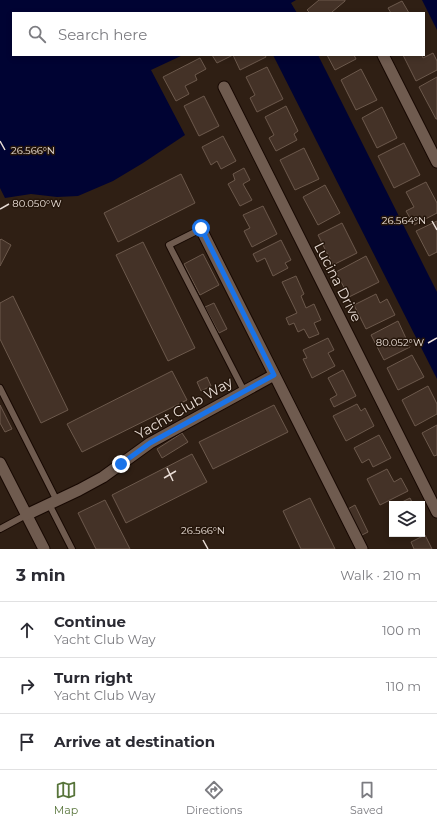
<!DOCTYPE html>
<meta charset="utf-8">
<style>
body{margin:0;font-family:Montserrat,sans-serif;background:#f2f2f3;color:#2b2b33}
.controls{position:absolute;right:12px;bottom:12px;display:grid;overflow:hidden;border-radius:0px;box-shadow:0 2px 6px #0003}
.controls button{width:36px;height:36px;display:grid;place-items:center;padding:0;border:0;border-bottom:1px solid #e1e1e2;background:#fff;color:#2b2b33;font:20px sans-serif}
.stop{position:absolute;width:12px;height:12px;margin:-9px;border:3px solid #1a73e8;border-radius:50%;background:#fff}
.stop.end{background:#1a73e8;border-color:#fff;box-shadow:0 1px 4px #0008}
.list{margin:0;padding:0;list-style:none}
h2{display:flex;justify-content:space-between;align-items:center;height:52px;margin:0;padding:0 16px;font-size:17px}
h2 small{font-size:13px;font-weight:400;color:#7c7c81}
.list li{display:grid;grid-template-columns:26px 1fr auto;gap:12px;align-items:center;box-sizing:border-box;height:56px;padding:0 16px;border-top:1px solid #e1e1e2}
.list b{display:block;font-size:15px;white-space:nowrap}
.list p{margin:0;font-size:13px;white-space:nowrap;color:#7c7c81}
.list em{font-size:13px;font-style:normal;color:#7c7c81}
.icon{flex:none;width:22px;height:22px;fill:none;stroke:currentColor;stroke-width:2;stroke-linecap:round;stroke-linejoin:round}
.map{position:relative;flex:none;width:437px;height:549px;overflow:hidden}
.search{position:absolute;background:#fff;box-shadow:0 2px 6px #0003;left:12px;right:12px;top:12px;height:44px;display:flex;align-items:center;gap:10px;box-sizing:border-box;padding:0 14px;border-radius:0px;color:#7c7c81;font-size:15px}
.sheet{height:220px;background:#fff}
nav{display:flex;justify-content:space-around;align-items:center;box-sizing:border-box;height:56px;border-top:1px solid #e1e1e2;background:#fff;font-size:11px;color:#7c7c81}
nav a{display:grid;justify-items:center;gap:2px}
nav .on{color:#57743a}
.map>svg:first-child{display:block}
</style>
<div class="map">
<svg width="437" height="549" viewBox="0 0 437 549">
<rect width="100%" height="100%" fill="#2f1f14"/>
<g fill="#000333">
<path d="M0,0H296L291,3L297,13H13V55H183L151,70L185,135L143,163L113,181L78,196L57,197L31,194L5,198L0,188Z"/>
<path d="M422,0H437V30Z"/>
<path d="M273,55H318L437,292V379Z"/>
</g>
<g fill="#443227" stroke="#6c594c">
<path d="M319,0H345V1L332,12L334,13H310L307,10Z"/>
<path d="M402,1L409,13H391L388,8Z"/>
<path d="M433,53L437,61V70L416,81L403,55H422L423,58Z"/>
<path d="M212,55H265L266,57L240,70L233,55L217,63Z"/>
<path d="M327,55H354L356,59L335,70Z"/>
<path d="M200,58L206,69L195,75L197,80L185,86L189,94L176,101L163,77Z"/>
<path d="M267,67L283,99L257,112L250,98L255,95L246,77Z"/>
<path d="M361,69L377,100L356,110L341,80Z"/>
<path d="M437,77V119H436L419,87Z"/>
<path d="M204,96L219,126L199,136L184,106Z"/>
<path d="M286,106L298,131L294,134L297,140L276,151L269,138L274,135L265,117Z"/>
<path d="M382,107L397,138L377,148L362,118Z"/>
<path d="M223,136L236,161L221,169L217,161L211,165L202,147Z"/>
<path d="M404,143L420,175L394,188L378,156Z"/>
<path d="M304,148L319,179L295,190L280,160Z"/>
<path d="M244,168L250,180L243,184L252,200L240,206L228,184L235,180L233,174Z"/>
<path d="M181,174L195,203L118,242L104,213Z"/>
<path d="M426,182L437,203V213L414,225L406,211L414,207L406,192Z"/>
<path d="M325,185L340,213L318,225L303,197Z"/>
<path d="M263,206L277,234L252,247L244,231L250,228L243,215Z"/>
<path d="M437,221V252L429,256L416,231Z"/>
<path d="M342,223L357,253L333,265L318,235Z"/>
<path d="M1,239L11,245L0,266V240Z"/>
<path d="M281,240L291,260L285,263L288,268L273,276L265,258L257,262L253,254Z"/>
<path d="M143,242L195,348L168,361L116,255Z"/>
<path d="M203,254L219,285L200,295L184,264Z"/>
<path d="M366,256L379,282L349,297L336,272Z"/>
<path d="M296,276L304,294L301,296L306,308L314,304L321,320L314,323L319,334L309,338L304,329L298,332L294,323L289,325L286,318L297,313L282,282Z"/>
<path d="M376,294L380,303L387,299L395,315L366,329L354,305Z"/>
<path d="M13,296L68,410L41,423L0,339V303Z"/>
<path d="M214,303L227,329L219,333L205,307Z"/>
<path d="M398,321L410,347L384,360L371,335Z"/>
<path d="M328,338L334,350L328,353L335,366L312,378L303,359L307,358L303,350Z"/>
<path d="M412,355L424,377L398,390L387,368Z"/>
<path d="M343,370L356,396L334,407L330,399L337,395L328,378Z"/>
<path d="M172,371L187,400L82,452L67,424Z"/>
<path d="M207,377L211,386L201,391L197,382Z"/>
<path d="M428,386L437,404V414L415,426L402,400Z"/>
<path d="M357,404L361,411L365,408L374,426L346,441L333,416Z"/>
<path d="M0,405L12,429L5,432L0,423Z"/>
<path d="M274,405L288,432L213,469L199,442Z"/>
<path d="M437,425V455L434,456L422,433Z"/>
<path d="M182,433L188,442L162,458L157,449Z"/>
<path d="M379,435L391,458L373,467L369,459L362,463L354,448Z"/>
<path d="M192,454L207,482L126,523L112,495Z"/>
<path d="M387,469L394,482L401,478L408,491L380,505L367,479Z"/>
<path d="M310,498L335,549H301L283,511Z"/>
<path d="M410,498L413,504H398Z"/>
<path d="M105,500L130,549H96L78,513Z"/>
<path d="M355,505L368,532L360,536L346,510Z"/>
<path d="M425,535L432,549H414L411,542Z"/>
</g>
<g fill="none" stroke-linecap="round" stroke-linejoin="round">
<defs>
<g id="service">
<path d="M201,229L169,245L244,391"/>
<path d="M0,388L57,501"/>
<path d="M49,504L72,549"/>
<path d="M0,529L26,515"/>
</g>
<g id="minor">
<path d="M383,55L437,162"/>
<path d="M224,87L437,512"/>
<path d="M201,229L362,549"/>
<path d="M0,463L44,549"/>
<path d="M26,515L79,490L103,477L150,443L274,375"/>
</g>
</defs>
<use href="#service" stroke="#170802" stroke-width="8"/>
<use href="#minor" stroke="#170802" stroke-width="13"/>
<use href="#service" stroke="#6f5b4f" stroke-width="6"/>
<use href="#minor" stroke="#6f5b4f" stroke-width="11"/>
</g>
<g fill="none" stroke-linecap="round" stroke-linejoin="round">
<path stroke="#1a73e8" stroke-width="5" d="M121,464L150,443L274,375L201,228"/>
</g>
<path fill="none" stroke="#e9ddd6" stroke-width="1.5" d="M0,141L5,150M0,209L9,204M432,221L437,230M428,343L437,338M167,468L173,481M164,478L176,471M203,540L208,549"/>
<g text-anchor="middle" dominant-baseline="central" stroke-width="3" stroke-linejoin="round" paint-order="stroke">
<g font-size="14" fill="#e9ddd6" stroke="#25160b">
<text transform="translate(338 282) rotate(63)">Lucina Drive</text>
<text transform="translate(184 408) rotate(-30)">Yacht Club Way</text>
</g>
</g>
<g font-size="10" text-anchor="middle" fill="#e9ddd6" stroke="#25160b" stroke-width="3" stroke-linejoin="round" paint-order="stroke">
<text x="33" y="154">26.566°N</text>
<text x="37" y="207">80.050°W</text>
<text x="404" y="224">26.564°N</text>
<text x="400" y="346">80.052°W</text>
<text x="203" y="534">26.566°N</text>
</g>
</svg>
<div class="controls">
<button><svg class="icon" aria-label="layers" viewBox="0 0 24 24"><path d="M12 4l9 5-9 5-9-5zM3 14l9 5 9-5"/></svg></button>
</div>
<div class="stop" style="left:201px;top:228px"></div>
<div class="stop end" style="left:121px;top:464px"></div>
<div class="search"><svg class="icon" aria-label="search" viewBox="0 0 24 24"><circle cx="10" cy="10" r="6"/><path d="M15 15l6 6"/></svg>Search here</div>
</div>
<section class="sheet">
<h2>3 min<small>Walk · 210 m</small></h2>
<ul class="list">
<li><svg class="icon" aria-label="ahead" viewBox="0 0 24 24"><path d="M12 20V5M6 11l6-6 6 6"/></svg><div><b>Continue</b><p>Yacht Club Way</p></div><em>100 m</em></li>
<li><svg class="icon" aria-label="right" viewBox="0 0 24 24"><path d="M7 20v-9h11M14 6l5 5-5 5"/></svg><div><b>Turn right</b><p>Yacht Club Way</p></div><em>110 m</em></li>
<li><svg class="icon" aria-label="arrive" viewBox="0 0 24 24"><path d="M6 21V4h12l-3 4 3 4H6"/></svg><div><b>Arrive at destination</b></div></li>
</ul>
</section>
<nav>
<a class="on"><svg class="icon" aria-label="map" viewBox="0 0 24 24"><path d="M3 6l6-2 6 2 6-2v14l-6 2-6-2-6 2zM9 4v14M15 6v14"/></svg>Map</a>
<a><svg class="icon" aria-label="directions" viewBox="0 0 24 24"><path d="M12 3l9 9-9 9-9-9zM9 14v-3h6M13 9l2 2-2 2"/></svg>Directions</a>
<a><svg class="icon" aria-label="saved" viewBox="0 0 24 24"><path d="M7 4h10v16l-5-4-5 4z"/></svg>Saved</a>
</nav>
